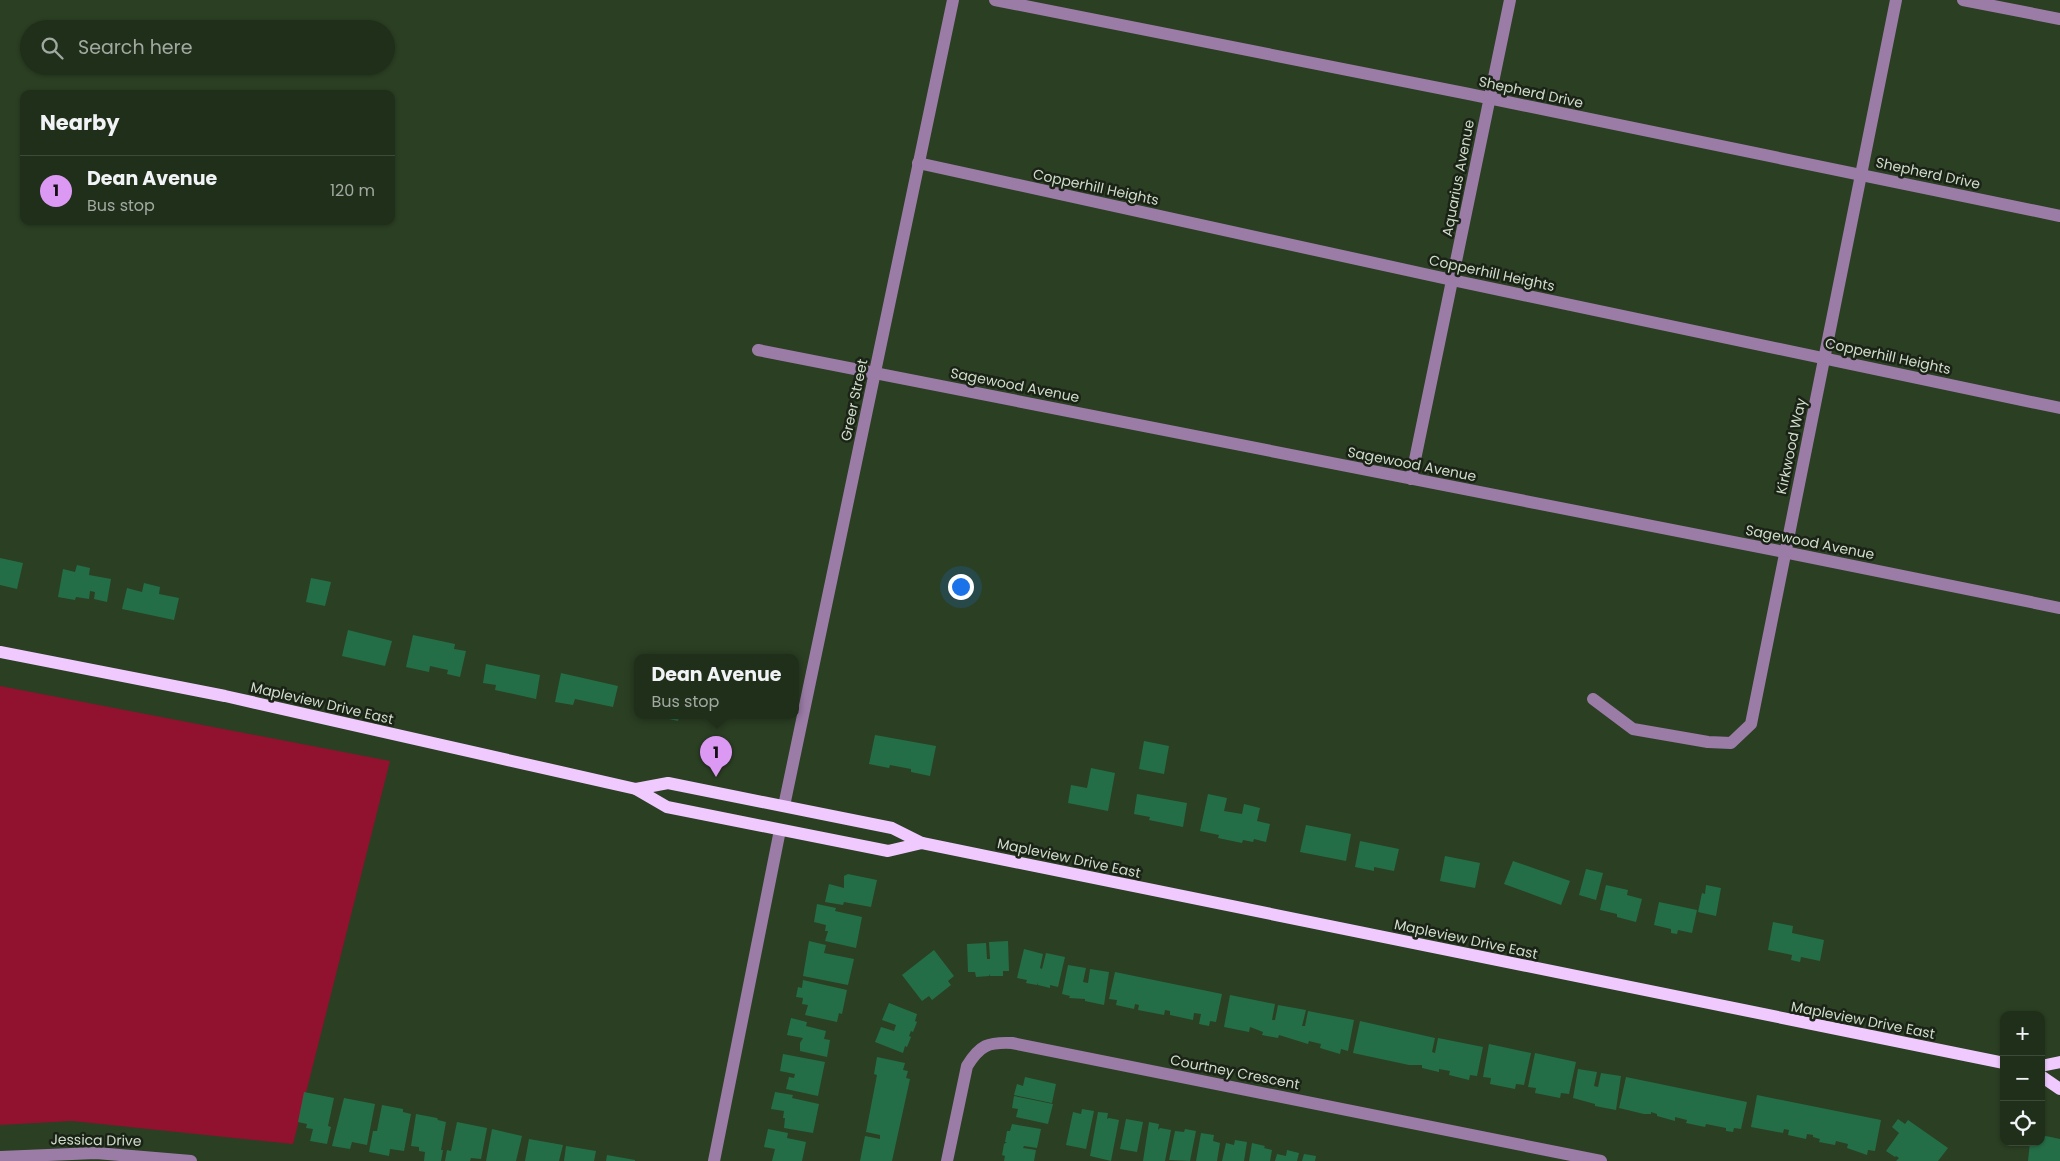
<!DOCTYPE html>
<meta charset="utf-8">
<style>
body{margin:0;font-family:Poppins,sans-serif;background:#283723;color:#f1f3f6}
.controls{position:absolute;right:15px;bottom:15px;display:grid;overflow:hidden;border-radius:10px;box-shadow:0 1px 4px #0004}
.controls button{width:45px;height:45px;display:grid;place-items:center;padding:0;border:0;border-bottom:1px solid #3d4a39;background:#202f1a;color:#f1f3f6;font:25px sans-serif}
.you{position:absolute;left:960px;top:586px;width:18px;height:18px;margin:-12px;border:4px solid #fff;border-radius:50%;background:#1a73e8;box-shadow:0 0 0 8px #1a73e833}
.badge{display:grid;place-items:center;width:32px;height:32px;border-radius:50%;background:#dc99f4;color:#111;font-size:16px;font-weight:700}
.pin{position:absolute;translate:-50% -41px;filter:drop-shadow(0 1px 2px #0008)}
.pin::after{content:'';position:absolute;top:26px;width:18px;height:15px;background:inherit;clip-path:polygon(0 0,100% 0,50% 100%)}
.popup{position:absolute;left:634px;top:654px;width:165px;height:65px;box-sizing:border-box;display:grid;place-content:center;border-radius:10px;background:#202f1a;filter:drop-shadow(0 1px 4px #0005);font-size:16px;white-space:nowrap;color:#a2a9a2}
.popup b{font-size:19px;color:#f1f3f6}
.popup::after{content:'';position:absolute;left:50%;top:100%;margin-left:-10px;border:10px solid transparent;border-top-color:#202f1a}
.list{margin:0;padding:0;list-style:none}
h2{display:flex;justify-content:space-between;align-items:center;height:65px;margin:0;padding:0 20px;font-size:21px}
h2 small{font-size:16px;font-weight:400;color:#a2a9a2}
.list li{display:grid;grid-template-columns:32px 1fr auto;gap:15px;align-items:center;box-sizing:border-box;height:70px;padding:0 20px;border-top:1px solid #3d4a39}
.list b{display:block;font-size:19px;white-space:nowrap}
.list p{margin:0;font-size:16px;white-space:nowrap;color:#a2a9a2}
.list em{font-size:16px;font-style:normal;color:#a2a9a2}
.icon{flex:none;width:28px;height:28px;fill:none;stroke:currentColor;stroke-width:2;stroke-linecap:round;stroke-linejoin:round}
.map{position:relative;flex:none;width:2060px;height:1161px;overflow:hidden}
.search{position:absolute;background:#202f1a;box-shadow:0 1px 4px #0004;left:20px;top:20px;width:375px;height:55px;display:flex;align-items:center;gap:12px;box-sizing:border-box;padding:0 18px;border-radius:28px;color:#a2a9a2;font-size:19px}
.panel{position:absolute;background:#202f1a;box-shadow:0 1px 4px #0004;left:20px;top:90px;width:375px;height:135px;border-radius:10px}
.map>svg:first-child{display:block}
</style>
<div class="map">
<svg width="2060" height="1161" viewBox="0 0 2060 1161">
<rect width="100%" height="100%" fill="#2b3f23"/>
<path fill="#91122e" d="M0,686L390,761L293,1144L72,1121L0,1125Z"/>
<g fill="#246e47">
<path d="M0,558L23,563L17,589L0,585Z"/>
<path d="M77,565L90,568L89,575L111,579L107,602L94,599L95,592L90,591L89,599L76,597L75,600L58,597L63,569L75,572Z"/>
<path d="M311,578L331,582L325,606L306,602Z"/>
<path d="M144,583L160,587L159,594L179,598L174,620L122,609L127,588L142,592Z"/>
<path d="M348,630L392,641L385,666L342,656Z"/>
<path d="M413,635L455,644L454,649L466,651L460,677L447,674L448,670L430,666L429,672L406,667Z"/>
<path d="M486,664L540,675L536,699L495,690L496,685L483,683Z"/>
<path d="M561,673L618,686L613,707L575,699L573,705L555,702Z"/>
<path d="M655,716H679L678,721Z"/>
<path d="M875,735L936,746L930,776L911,772V769L890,765L889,768L869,764Z"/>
<path d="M1144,741L1169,746L1164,774L1139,769Z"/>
<path d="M1091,768L1115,773L1108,811L1068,803L1071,785L1087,788Z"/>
<path d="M1137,794L1187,803L1183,827L1149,820L1150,817L1134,814Z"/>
<path d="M1208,794L1227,798L1224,811L1242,814L1244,804L1260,808L1257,821L1270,824L1266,842L1254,839L1253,842L1243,840L1242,843L1218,838L1219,835L1200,831Z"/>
<path d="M1306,825L1351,834L1346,861L1300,852Z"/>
<path d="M1360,841L1399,849L1394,871L1374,867V871L1355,867Z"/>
<path d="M1445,856L1480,863L1475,888L1440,881Z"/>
<path d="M1513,861L1570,881L1561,905L1504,884Z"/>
<path d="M1586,869L1603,873L1596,900L1579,895Z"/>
<path d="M848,874L877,880L871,907L844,902L843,905L825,902L829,884L844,888V876Z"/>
<path d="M1606,885L1628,890L1627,895L1642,899L1636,922L1617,917V914L1600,910Z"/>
<path d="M1706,885L1721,888L1716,916L1698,912L1702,893L1705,894Z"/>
<path d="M1659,902L1697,910L1692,933L1678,930L1677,934L1671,933V929L1654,925Z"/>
<path d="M817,904L836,908L835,911L862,917L856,948L825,941L828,931H825L826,925L814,922Z"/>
<path d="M1773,922L1793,926L1792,933L1824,940L1820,961L1801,957L1800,962L1791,960L1792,955L1768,950Z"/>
<path d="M809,941L826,945L824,953L854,959L848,985L803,976Z"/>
<path d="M1008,941L1009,971H1003V976H990L989,974V976L976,977L975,972H968L967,944L986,943L987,959H990L989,942Z"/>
<path d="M1024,949L1043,954L1040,968L1042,969L1046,953L1065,957L1058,987L1050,985V988L1038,985V983L1037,985L1026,983L1027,980L1017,978Z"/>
<path d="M934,950L954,976L948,981L951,985L932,1000L929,996L922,1001L902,975Z"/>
<path d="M1068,965L1086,968L1083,982L1088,983L1090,969L1109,972L1104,1005L1085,1001V999L1069,998L1070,996L1062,994Z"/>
<path d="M1115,972L1222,994L1216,1022L1210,1021L1209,1026L1199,1024L1201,1014L1194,1013L1193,1020L1170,1015V1011L1165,1010L1164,1015L1138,1010L1139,1005L1135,1004L1134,1009L1116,1005L1117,1000L1109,999Z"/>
<path d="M803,980L847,990L842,1014L839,1013L837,1022L805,1015L808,1005L802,1004L803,998L796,997L798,987L802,988Z"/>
<path d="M1230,995L1275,1004L1272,1020H1275L1278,1005L1306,1010L1302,1026H1305L1308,1011L1354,1020L1348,1051L1341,1049L1340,1054L1320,1048L1321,1044L1309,1041L1308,1044L1279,1035L1278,1038L1262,1035L1263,1032L1250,1027L1249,1032L1224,1027Z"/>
<path d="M889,1003L917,1014L915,1021L917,1022L913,1032L911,1031L909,1036L911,1037L907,1047L905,1046L903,1053L875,1042L881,1027L894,1031L896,1025L882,1020Z"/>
<path d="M791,1018L807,1022L806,1026L826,1031L824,1039L830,1040L827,1057L800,1051V1043L803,1038L787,1035Z"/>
<path d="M1360,1021L1435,1038L1432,1052L1435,1053L1438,1038L1483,1047L1477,1076L1470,1075L1469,1080L1449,1075L1450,1071L1439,1069V1072L1422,1068V1065H1409L1353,1053Z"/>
<path d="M1489,1044L1531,1053L1524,1085L1516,1084L1515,1089L1490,1084L1491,1078L1483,1077Z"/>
<path d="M1535,1053L1576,1062L1569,1094L1561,1093L1560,1098L1535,1093L1536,1088L1528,1087Z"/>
<path d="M783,1054L825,1062L818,1096L786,1089L789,1077L794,1078L795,1074L780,1071Z"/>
<path d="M877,1057L905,1063L903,1070L908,1071L906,1078L910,1079L892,1161H860L865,1136L880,1139V1135L866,1132L877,1075L874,1074Z"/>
<path d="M1578,1069L1597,1072L1594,1086L1598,1087L1601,1073L1621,1076L1616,1110L1595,1106V1104L1573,1098Z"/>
<path d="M1025,1077L1056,1084L1052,1103L1014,1095L1017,1084L1023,1086Z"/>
<path d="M1626,1077L1747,1102L1741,1129L1734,1128L1733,1132L1726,1131V1128L1706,1124L1705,1127L1686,1123L1687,1120L1675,1117V1121L1657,1116V1114L1651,1112V1114H1644L1619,1108Z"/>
<path d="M304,1092L334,1098L328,1126L331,1127L327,1144L310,1141L313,1129L306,1128L307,1124L298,1122Z"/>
<path d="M775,1092L793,1095L792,1098L819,1104L813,1133L784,1128L785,1118H783L784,1111L771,1109Z"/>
<path d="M1757,1095L1881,1120L1875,1151L1868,1150L1867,1155L1847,1148L1848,1144L1836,1141L1835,1145L1819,1142L1820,1139L1813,1137V1135L1807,1134L1806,1139L1788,1135L1789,1130L1784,1129L1783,1133L1751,1127Z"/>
<path d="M1014,1096L1053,1104L1048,1124L1016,1117L1018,1109L1012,1108Z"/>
<path d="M344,1098L375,1104L367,1145L352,1142L350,1149L332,1146Z"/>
<path d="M382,1105L403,1109V1112L411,1114L404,1151L390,1149L389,1156L369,1152L373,1131H377Z"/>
<path d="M1082,1109L1094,1111L1086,1149L1066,1145L1073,1112L1081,1114Z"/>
<path d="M1098,1112L1108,1113L1107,1119L1109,1118L1119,1120L1111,1161L1090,1156Z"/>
<path d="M416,1114L437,1118L438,1120L446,1122L441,1150H443L441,1161H424L425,1152L419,1151V1147L411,1146Z"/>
<path d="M1126,1119L1143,1122L1137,1152L1120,1149Z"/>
<path d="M1898,1119L1905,1124L1908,1120L1948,1148L1938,1161H1896L1899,1158L1896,1156L1895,1157L1886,1151L1899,1133L1892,1127Z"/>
<path d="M457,1122L487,1128L481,1159L471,1158L470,1161H445L447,1150L451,1151Z"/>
<path d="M1149,1122L1159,1124L1158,1130L1160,1128L1171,1130L1165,1161H1143Z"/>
<path d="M1012,1124L1041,1129L1037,1148L1024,1146L1023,1148L1036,1150L1034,1161H1004L1005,1156L1002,1155L1004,1144L1007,1142H1005L1007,1131H1010Z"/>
<path d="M492,1129L522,1136L516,1161H486Z"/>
<path d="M768,1129L788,1133L787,1138L806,1142L802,1161H772L775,1149L764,1147Z"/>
<path d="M1185,1129L1196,1131L1190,1161L1169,1160L1175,1131L1184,1132Z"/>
<path d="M1201,1133L1214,1135L1213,1141L1220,1143L1217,1161H1196Z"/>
<path d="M2041,1135L2060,1139V1161H2028L2030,1142H2041Z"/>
<path d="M529,1139L563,1145L559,1161H525Z"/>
<path d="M1235,1140L1247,1142L1244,1161H1222L1226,1143L1234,1145Z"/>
<path d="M1252,1143L1265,1146L1264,1148L1272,1150L1270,1161H1249Z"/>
<path d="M566,1146L596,1151L594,1161H564Z"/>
<path d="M1287,1150L1299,1153L1297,1161H1275L1277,1154L1286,1156Z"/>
<path d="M1304,1154L1316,1156L1315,1161H1302Z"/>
<path d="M607,1155L635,1160V1161H606Z"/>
</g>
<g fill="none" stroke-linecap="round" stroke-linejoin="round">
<g stroke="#9b7ca7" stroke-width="12">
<path d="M995,0L1469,94L2060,216"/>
<path d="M1963,0L2060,19"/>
<path d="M918,163L1452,280L2060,408"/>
<path d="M758,350L1784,552L2060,608"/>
<path d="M1411,479L1510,0"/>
<path d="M1593,699L1633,729L1708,742L1731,743L1751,724L1896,0"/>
<path d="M784,806L953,0"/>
<path d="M0,1157L96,1153L191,1161"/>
<path d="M714,1161L780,830"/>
<path d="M947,1161L967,1066C980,1045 988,1042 1012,1043L1601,1161"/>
</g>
<g stroke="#f0caff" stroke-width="12">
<path d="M0,652L225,696L636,789L667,807L888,851L922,843"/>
<path d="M636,789L668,783L892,828L922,843L2004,1063"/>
<path d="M2041,1066L2060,1062"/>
<path d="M2041,1076L2060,1089"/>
</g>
</g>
<g text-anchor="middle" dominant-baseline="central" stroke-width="5" stroke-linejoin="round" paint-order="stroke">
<g font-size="14" fill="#d0dccb" stroke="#1a2316">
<text transform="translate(1531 92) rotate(12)">Shepherd Drive</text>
<text transform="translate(1928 173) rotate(12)">Shepherd Drive</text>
<text transform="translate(1458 178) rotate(-79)">Aquarius Avenue</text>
<text transform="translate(1096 187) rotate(12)">Copperhill Heights</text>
<text transform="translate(1492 273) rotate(12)">Copperhill Heights</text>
<text transform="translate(1888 356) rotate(12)">Copperhill Heights</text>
<text transform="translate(1015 385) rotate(11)">Sagewood Avenue</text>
<text transform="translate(854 400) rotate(-78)">Greer Street</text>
<text transform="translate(1791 446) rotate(-78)">Kirkwood Way</text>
<text transform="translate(1412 464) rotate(11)">Sagewood Avenue</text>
<text transform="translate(1810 542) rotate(11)">Sagewood Avenue</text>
<text transform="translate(322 703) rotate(13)">Mapleview Drive East</text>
<text transform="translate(1069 858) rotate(12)">Mapleview Drive East</text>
<text transform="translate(1466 939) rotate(12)">Mapleview Drive East</text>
<text transform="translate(1863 1020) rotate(11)">Mapleview Drive East</text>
<text transform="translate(1235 1072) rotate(11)">Courtney Crescent</text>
<text transform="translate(96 1140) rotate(1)">Jessica Drive</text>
</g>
</g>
</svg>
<div class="controls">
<button>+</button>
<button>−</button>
<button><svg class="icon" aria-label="locate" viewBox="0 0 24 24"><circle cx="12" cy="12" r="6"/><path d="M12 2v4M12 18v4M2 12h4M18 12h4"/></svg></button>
</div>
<div class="you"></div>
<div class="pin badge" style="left:716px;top:777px">1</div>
<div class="popup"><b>Dean Avenue</b>Bus stop</div>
<div class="search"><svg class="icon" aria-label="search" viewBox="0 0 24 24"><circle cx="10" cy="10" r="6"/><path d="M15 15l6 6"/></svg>Search here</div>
<section class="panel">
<h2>Nearby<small></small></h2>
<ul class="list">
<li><span class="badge">1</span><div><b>Dean Avenue</b><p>Bus stop</p></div><em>120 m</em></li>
</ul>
</section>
</div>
